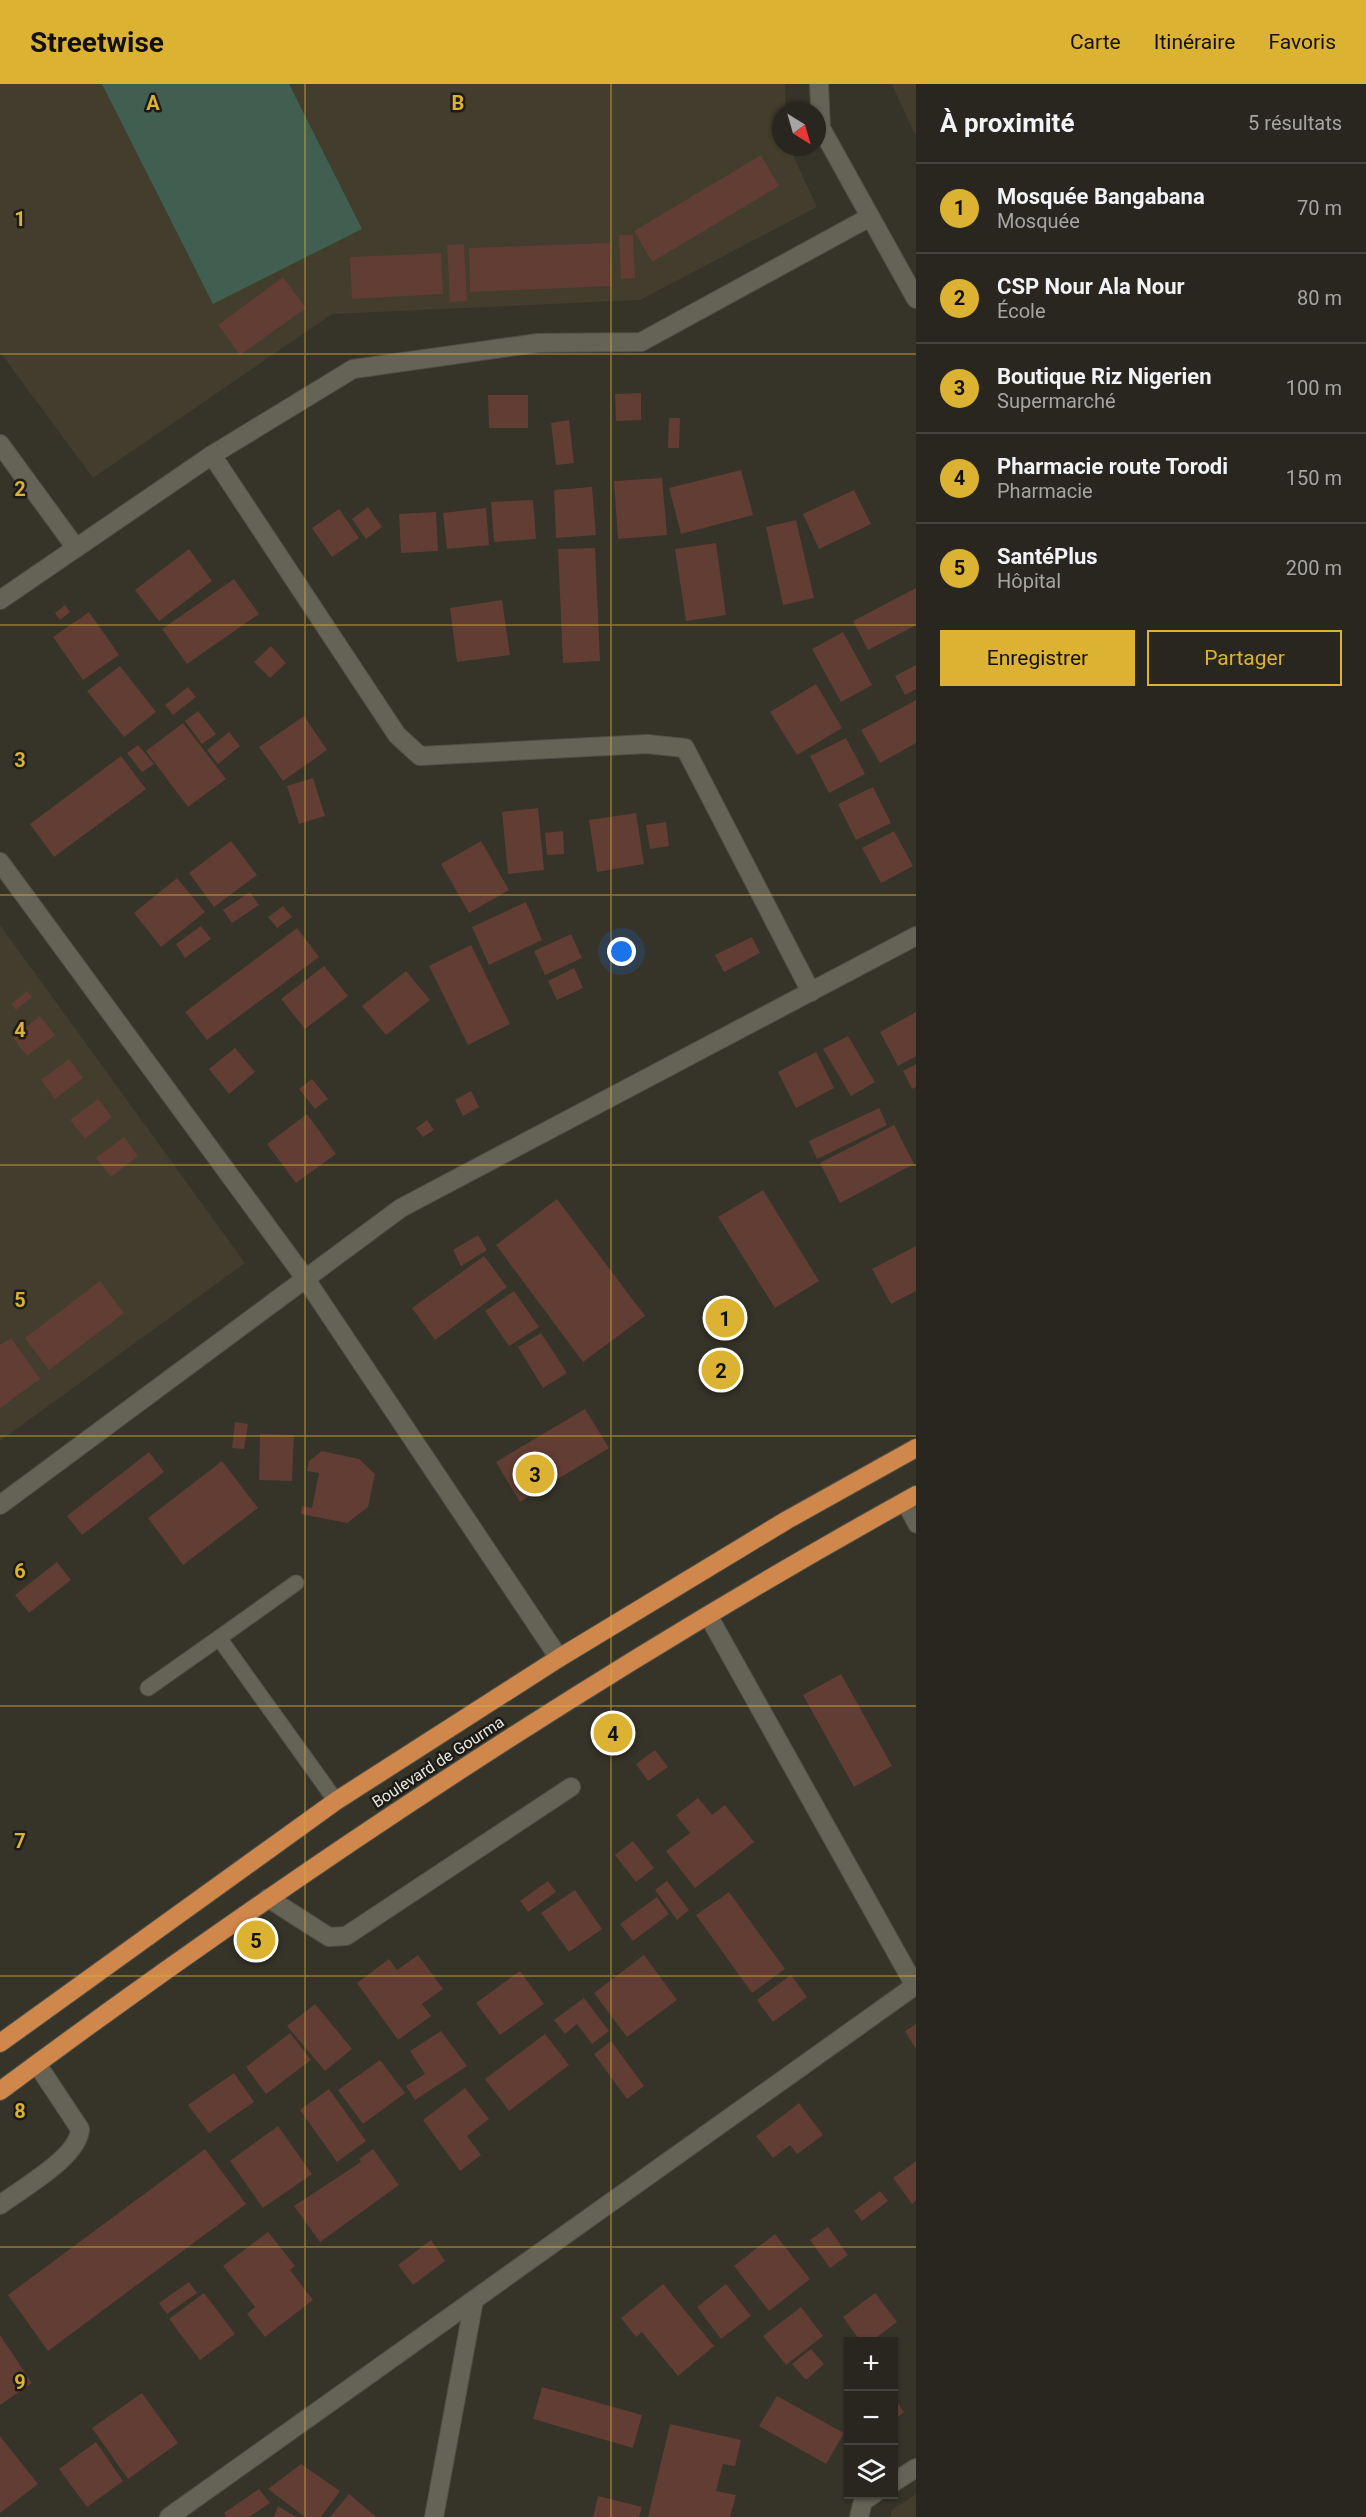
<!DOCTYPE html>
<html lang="fr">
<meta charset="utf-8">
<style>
body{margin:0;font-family:Roboto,sans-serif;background:#34322c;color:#f1f3f6}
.controls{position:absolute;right:18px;bottom:18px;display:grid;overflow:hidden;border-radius:0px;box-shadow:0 2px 4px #0004}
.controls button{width:54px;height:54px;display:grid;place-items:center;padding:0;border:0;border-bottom:2px solid #44433d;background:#28261f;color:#f1f3f6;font:30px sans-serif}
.compass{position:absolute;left:772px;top:18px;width:54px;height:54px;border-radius:50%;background:#28261f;box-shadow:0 2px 4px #0004;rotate:143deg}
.you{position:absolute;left:622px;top:868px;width:21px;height:21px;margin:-15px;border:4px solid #fff;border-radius:50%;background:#1a73e8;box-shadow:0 0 0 9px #1a73e833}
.badge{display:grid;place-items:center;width:39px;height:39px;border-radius:50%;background:#dcb233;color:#111;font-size:20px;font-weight:700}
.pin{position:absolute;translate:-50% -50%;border:3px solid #fff;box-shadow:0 2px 6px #0006}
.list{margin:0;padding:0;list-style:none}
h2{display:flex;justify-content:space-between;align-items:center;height:78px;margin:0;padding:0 24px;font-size:26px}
h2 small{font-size:20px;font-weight:400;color:#a5a5a4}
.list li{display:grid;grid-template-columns:39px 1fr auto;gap:18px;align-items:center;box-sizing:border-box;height:90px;padding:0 24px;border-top:2px solid #44433d}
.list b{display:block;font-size:22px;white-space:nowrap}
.list p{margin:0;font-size:20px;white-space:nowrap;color:#a5a5a4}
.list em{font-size:20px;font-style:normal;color:#a5a5a4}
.actions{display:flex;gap:12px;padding:18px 24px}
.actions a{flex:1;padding:14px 0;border:2px solid #dcb233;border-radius:0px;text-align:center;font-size:21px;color:#dcb233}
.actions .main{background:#dcb233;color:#111}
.icon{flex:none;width:33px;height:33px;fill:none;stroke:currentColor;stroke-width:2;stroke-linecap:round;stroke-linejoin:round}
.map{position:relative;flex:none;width:916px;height:2433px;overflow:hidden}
header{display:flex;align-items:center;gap:36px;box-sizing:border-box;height:84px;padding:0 30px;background:#dcb233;color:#111}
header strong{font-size:28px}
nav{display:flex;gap:33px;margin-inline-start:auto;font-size:21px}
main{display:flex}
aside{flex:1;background:#28261f}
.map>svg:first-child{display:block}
</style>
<header>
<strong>Streetwise</strong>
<nav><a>Carte</a><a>Itinéraire</a><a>Favoris</a></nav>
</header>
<main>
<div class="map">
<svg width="916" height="2433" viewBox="0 0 916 2433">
<rect width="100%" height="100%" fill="#363329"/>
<g fill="#423d2c">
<path d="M0,0H785L786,27H781V63H789L817,123L640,216L332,230L93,394L0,268Z"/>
<path d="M892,0H916V53Z"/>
<path d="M0,841L245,1179L0,1357Z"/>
<path d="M916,2410V2433H890L892,2426Z"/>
</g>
<path fill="#415f51" d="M102,0H289L362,145L213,220Z"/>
<g fill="#613d34">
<path d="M761,71L779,102L652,178L634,147Z"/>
<path d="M619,151H633L635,194L621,195Z"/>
<path d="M610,159L612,202L470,208L469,164Z"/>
<path d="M464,160L467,217L450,218L447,161Z"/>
<path d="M441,169L443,210L352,215L350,173Z"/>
<path d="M283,193L306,224L240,271L218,241Z"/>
<path d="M641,309V336L616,337L615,310Z"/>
<path d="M488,311H528V344H489Z"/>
<path d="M669,334H680L679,364H668Z"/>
<path d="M569,336L574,379L556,381L551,339Z"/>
<path d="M741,386L753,431L681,450L669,404Z"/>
<path d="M662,394L667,451L618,455L614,397Z"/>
<path d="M592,403L596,451L556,454L554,406Z"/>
<path d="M854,406L871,440L819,465L803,430Z"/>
<path d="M533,416L536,455L494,458L491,418Z"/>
<path d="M368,423L382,443L366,455L352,435Z"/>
<path d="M486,424L489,461L447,465L443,429Z"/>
<path d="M339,425L359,454L332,473L312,444Z"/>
<path d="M436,428L438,467L401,469L399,430Z"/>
<path d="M796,436L814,514L783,521L766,443Z"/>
<path d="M716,459L726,531L686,537L675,465Z"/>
<path d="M595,464L600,577L563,579L558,465Z"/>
<path d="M189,465L212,497L159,537L135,506Z"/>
<path d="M234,495L259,530L187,580L162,545Z"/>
<path d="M916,504V541L868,566L853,537Z"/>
<path d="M502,516L510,571L457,578L450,524Z"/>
<path d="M65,521L70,528L60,536L55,529Z"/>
<path d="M89,528L119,571L83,596L53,553Z"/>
<path d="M843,548L872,601L841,618L812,565Z"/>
<path d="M271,562L286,579L270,594L254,578Z"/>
<path d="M916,581V605L905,611L895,592Z"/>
<path d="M120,582L156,628L124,653L87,607Z"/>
<path d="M816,600L842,644L797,671L770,628Z"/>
<path d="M188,603L196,613L173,631L165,621Z"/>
<path d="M916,616V659L880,679L861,646Z"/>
<path d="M198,627L216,650L202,660L185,637Z"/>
<path d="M304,632L327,666L283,697L259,663Z"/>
<path d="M183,639L226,695L188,723L146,667Z"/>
<path d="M229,648L240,662L218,680L207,666Z"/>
<path d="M846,654L865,690L829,709L810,672Z"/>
<path d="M138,661L154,680L142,688L127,669Z"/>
<path d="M121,672L146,705L54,773L30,740Z"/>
<path d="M313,694L325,732L299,740L287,702Z"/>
<path d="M873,703L891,739L856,756L838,720Z"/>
<path d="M538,724L544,786L508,790L502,728Z"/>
<path d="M636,729L644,780L597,788L589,736Z"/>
<path d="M666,738L669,762L650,765L646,741Z"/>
<path d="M563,747L564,770L547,771L545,749Z"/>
<path d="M894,747L913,782L881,799L862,764Z"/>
<path d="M231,757L257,791L214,823L189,789Z"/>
<path d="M481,757L509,806L469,829L441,780Z"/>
<path d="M177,794L205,828L161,863L134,829Z"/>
<path d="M250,808L259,821L232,839L223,826Z"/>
<path d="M526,818L542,856L489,881L472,843Z"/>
<path d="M283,822L292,833L277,844L268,833Z"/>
<path d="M201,842L211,855L185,874L176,860Z"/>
<path d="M297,844L319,873L207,956L185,928Z"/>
<path d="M571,850L582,874L545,891L534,867Z"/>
<path d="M752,853L760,869L724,888L715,871Z"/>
<path d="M471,861L510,940L468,961L429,882Z"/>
<path d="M324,882L348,912L305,945L281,915Z"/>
<path d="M574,884L583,904L557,916L548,897Z"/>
<path d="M406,887L430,916L386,951L362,922Z"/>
<path d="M27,907L32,913L16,926L11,920Z"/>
<path d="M916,928V972L898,982L880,948Z"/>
<path d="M40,932L55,951L27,972L13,954Z"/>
<path d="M848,952L875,998L851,1012L823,965Z"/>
<path d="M235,964L255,988L229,1010L209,985Z"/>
<path d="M816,968L834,1004L796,1024L778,988Z"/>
<path d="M69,975L83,994L55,1015L41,996Z"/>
<path d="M916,980V1003L912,1005L903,987Z"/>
<path d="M312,995L328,1015L315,1025L299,1005Z"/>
<path d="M471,1007L479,1023L463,1032L455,1016Z"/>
<path d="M98,1015L112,1033L85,1055L70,1036Z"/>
<path d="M879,1024L887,1041L817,1075L809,1057Z"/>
<path d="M307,1030L336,1070L296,1099L267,1060Z"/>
<path d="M427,1036L434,1046L423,1053L416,1044Z"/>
<path d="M894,1041L914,1080L840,1119L820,1079Z"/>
<path d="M124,1053L138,1072L111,1093L96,1074Z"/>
<path d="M763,1106L819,1197L775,1224L718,1133Z"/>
<path d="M557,1115L645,1232L583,1278L496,1161Z"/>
<path d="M478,1151L487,1166L461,1182L453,1166Z"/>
<path d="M916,1162V1207L891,1220L872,1185Z"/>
<path d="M484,1172L507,1203L435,1256L412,1224Z"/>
<path d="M100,1197L124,1229L49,1286L25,1254Z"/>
<path d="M514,1207L539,1243L509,1262L485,1227Z"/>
<path d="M541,1249L567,1289L543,1304L518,1263Z"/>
<path d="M11,1254L40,1295L0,1324V1261Z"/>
<path d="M585,1325L609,1364L520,1418L496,1378Z"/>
<path d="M235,1338L248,1340L244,1365L232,1364Z"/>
<path d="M260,1350L294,1351L292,1397L259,1396Z"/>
<path d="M322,1367L359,1375L375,1390L368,1423L347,1439L301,1430L302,1422L312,1424L319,1389L307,1387L309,1377Z"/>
<path d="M149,1368L164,1388L82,1451L67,1432Z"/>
<path d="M222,1377L258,1424L183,1481L148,1434Z"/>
<path d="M57,1478L71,1496L29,1529L15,1511Z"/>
<path d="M841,1590L892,1682L854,1703L803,1611Z"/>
<path d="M655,1666L668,1683L648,1697L636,1680Z"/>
<path d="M698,1714L712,1731L725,1721L754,1758L695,1804L666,1767L690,1749L676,1731Z"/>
<path d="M633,1757L654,1784L636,1798L615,1771Z"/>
<path d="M548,1797L556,1808L528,1828L520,1817Z"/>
<path d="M667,1797L689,1826L677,1836L655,1806Z"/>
<path d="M575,1806L602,1845L569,1868L541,1829Z"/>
<path d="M729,1808L785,1885L752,1909L696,1831Z"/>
<path d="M657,1813L669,1830L633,1857L620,1840Z"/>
<path d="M418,1871L443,1905L422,1920L431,1932L398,1956L357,1899L389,1875L397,1886Z"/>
<path d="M644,1871L677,1916L627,1953L594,1909Z"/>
<path d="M520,1887L544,1920L500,1951L476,1919Z"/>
<path d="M791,1891L807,1913L773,1938L757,1916Z"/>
<path d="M584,1914L609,1947L592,1960L577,1940L565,1950L554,1936Z"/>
<path d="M315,1920L352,1965L325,1987L287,1942Z"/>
<path d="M916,1940V1965L905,1947Z"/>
<path d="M441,1947L467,1982L415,2016L406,2002L425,1990L410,1967Z"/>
<path d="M290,1949L311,1976L266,2010L246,1983Z"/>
<path d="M545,1950L569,1981L509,2027L485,1995Z"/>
<path d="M611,1957L644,2002L627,2015L594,1970Z"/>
<path d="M380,1976L405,2009L363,2040L338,2006Z"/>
<path d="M234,1989L254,2018L209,2049L188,2021Z"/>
<path d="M465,2004L489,2035L467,2052L481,2071L460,2087L423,2036Z"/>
<path d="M329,2005L366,2057L337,2078L300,2026Z"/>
<path d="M799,2019L823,2051L797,2070L790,2061L773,2074L756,2052Z"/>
<path d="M278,2042L312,2090L263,2124L230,2077Z"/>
<path d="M205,2065L246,2120L48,2267L8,2211Z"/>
<path d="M373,2065L399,2101L320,2158L294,2122L361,2078L359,2075Z"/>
<path d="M916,2077V2116L912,2120L893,2094Z"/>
<path d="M880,2107L888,2117L862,2137L854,2127Z"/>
<path d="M828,2143L848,2171L830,2184L810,2156Z"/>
<path d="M268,2148L295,2182L290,2186L313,2216L265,2253L247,2230L255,2223L223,2182Z"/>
<path d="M775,2150L810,2195L769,2227L734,2182Z"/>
<path d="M431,2156L445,2177L413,2201L398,2181Z"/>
<path d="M189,2198L197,2209L167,2230L159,2219Z"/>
<path d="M663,2200L714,2262L678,2292L642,2248L636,2253L621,2234Z"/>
<path d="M726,2200L751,2232L721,2255L697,2223Z"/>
<path d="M204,2209L235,2250L200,2276L169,2235Z"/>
<path d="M875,2209L897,2238L870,2258H861L843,2233Z"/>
<path d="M801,2223L823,2252L786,2281L763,2252Z"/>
<path d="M0,2251L32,2299L0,2321Z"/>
<path d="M811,2265L824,2280L806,2296L792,2280Z"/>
<path d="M542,2303L642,2331L633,2364L533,2335Z"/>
<path d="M142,2309L178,2359L128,2395L92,2344Z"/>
<path d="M777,2312L844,2349L826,2380L759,2342Z"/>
<path d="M894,2314L904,2328L894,2336Z"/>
<path d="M670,2340L741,2356L735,2382L723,2380L716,2407L736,2411L730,2433H648Z"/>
<path d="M0,2352L38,2400L0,2429Z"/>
<path d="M96,2358L123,2397L87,2423L59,2385Z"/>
<path d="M301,2380L340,2407L321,2433H305L268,2405Z"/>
<path d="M259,2405L270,2419L249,2433H226L224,2429Z"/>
<path d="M349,2410L376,2433H330Z"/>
<path d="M598,2412L642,2423L639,2433H593Z"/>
<path d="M278,2422L296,2433H274Z"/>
</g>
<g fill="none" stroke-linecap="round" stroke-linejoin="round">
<defs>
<g id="lane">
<path d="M904,1418L916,1441"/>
<path d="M296,1499L219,1554L336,1717"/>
<path d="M148,1604L219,1554"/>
</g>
<g id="street">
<path d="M819,0L821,44L916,215"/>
<path d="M0,360L76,464"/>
<path d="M212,371L397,651L420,672L647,660L685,664L811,908"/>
<path d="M0,516L212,371L353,285L538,259L641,258L870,133"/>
<path d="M0,778L305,1194L559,1574"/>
<path d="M0,1421L401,1124L916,852"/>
<path d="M709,1533L915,1902"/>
<path d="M268,1814L329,1853L346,1852L571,1703"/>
<path d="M0,2121C22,2104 79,2073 80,2045L37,1980"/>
<path d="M894,2398L916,2384"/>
<path d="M169,2433L916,1901"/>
<path d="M434,2433L474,2216"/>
<path d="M859,2433L863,2417L874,2410"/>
</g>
<g id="highway">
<path d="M0,1959L336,1717L559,1574L787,1436L916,1364"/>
<path d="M0,2007C292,1790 597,1588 916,1411"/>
</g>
</defs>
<use href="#lane" stroke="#515046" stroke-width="17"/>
<use href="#street" stroke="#515046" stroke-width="20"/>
<use href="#highway" stroke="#515046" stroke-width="20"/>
<use href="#lane" stroke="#656256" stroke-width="15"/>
<use href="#street" stroke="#656256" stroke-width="18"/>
<use href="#highway" stroke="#d0874b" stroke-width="18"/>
</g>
<path fill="none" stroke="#dcb233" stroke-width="1.5" stroke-opacity="0.55" d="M305,0V2433M611,0V2433M0,270H916M0,541H916M0,811H916M0,1081H916M0,1352H916M0,1622H916M0,1892H916M0,2163H916"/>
<g text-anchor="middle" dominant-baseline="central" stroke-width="5" stroke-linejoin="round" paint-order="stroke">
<g font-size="16" fill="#e6e5de" stroke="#1c1b16">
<text transform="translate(438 1678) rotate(-33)">Boulevard de Gourma</text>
</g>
</g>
<g font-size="20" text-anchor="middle" font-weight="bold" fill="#dcb233" stroke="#1c1b16" stroke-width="5" stroke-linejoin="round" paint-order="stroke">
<text x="153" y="26">A</text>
<text x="458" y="26">B</text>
<text x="20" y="142">1</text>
<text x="20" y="412">2</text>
<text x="20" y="683">3</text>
<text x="20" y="953">4</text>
<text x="20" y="1223">5</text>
<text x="20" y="1494">6</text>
<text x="20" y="1764">7</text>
<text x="20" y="2034">8</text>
<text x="20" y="2305">9</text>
</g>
</svg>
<div class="controls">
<button>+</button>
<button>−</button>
<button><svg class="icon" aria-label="layers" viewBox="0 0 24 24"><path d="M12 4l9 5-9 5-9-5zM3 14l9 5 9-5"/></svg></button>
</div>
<svg class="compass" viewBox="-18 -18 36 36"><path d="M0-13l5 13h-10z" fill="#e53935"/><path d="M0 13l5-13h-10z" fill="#a5a5a4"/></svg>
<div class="you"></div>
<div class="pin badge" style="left:725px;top:1234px">1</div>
<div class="pin badge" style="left:721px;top:1286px">2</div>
<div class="pin badge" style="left:535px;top:1390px">3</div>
<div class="pin badge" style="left:613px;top:1649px">4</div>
<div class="pin badge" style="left:256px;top:1856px">5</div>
</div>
<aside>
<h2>À proximité<small>5 résultats</small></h2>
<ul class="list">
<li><span class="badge">1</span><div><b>Mosquée Bangabana</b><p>Mosquée</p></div><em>70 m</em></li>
<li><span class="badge">2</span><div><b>CSP Nour Ala Nour</b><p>École</p></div><em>80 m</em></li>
<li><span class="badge">3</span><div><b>Boutique Riz Nigerien</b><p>Supermarché</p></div><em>100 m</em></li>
<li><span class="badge">4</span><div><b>Pharmacie route Torodi</b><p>Pharmacie</p></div><em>150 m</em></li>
<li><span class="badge">5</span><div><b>SantéPlus</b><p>Hôpital</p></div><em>200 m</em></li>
</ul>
<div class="actions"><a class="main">Enregistrer</a><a>Partager</a></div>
</aside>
</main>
